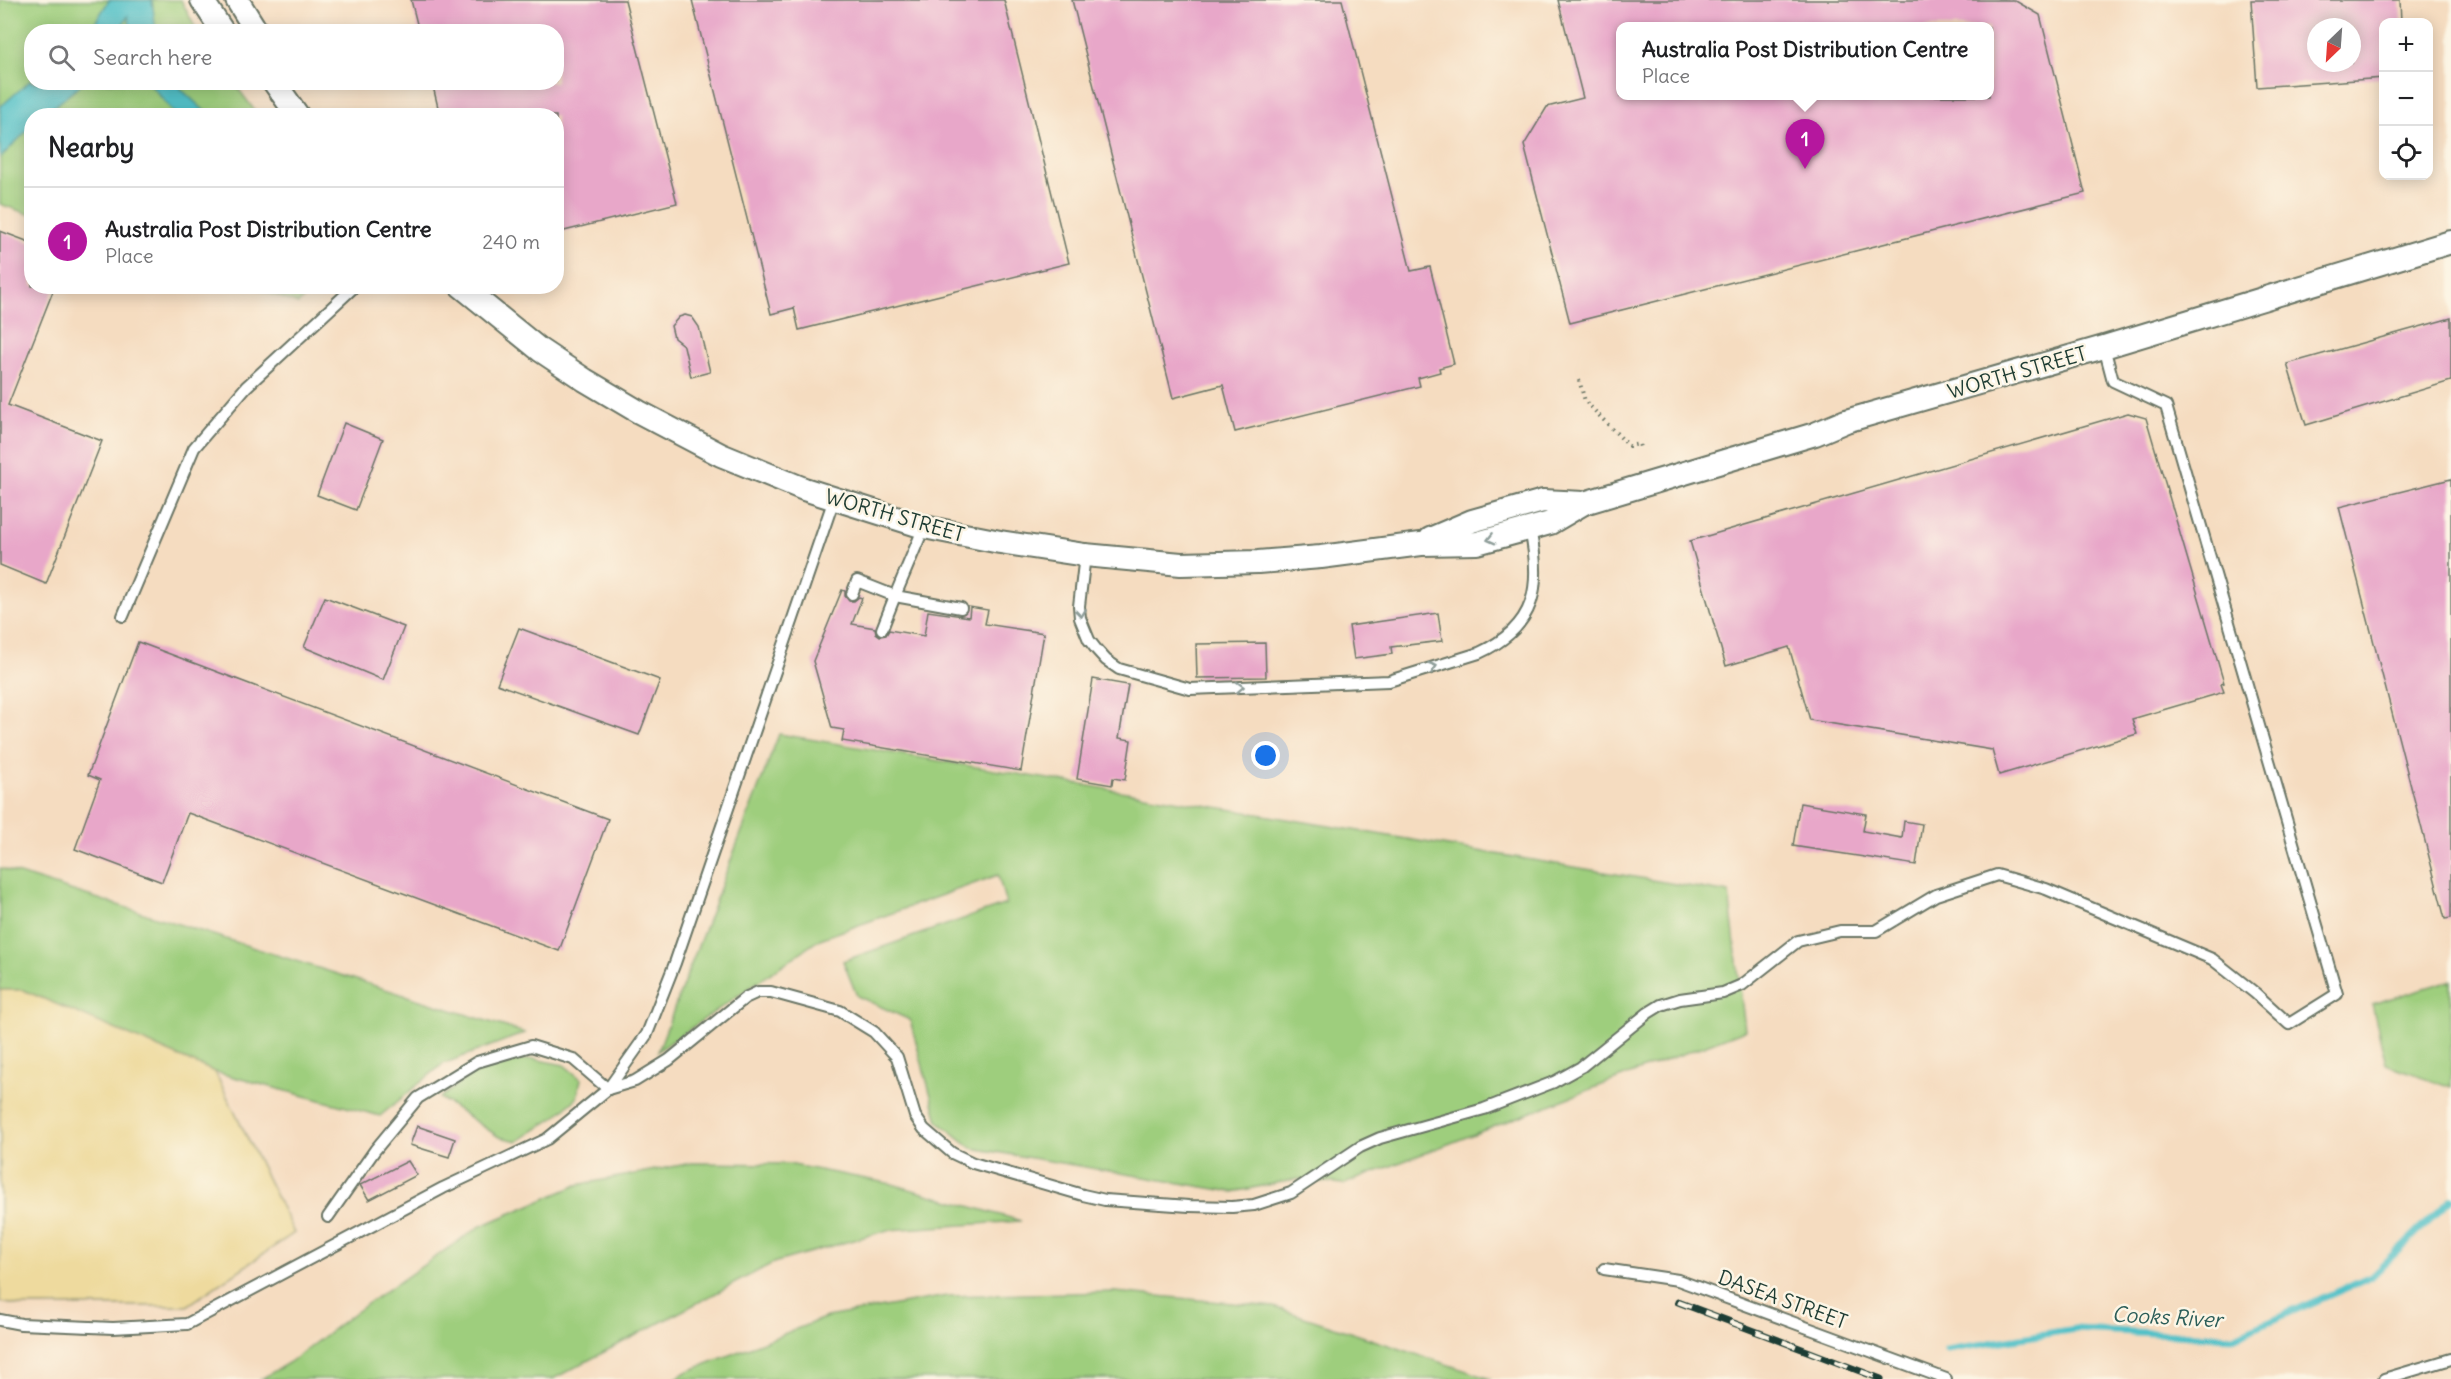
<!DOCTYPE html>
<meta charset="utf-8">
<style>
body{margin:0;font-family:Delius,sans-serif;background:#f2f2f2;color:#202124}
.controls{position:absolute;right:18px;top:18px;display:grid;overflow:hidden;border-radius:12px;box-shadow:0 3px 15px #0003}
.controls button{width:54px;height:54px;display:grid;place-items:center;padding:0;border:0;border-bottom:2px solid #e0e0e0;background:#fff;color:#202124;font:30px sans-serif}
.compass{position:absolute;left:2307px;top:18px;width:54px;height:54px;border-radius:50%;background:#fff;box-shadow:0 3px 15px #0003;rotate:205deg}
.you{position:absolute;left:1266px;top:756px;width:21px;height:21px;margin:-15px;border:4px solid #fff;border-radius:50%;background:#1a73e8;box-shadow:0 0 0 9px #1a73e833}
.badge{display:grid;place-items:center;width:39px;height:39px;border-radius:50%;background:#b5179e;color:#fff;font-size:20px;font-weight:700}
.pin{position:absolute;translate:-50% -50px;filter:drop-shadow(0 2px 3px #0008)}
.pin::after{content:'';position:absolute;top:32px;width:21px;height:18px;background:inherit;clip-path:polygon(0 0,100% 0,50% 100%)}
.popup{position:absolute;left:1616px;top:22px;width:378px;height:78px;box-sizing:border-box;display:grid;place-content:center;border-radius:12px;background:#fff;filter:drop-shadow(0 2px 4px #0005);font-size:20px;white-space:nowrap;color:#757577}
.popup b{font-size:22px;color:#202124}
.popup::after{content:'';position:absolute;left:50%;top:100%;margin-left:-12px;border:12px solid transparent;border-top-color:#fff}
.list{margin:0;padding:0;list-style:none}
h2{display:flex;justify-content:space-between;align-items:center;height:78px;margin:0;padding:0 24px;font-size:26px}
h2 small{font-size:20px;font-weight:400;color:#757577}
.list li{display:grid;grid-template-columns:39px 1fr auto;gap:18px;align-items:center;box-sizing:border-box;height:108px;padding:0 24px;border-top:2px solid #e0e0e0}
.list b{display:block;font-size:22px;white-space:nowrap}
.list p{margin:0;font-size:20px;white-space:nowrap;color:#757577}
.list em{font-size:20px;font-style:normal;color:#757577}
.icon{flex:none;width:33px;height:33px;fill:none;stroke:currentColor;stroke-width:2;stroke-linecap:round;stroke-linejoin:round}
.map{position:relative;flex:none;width:2451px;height:1379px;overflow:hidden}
.search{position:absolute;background:#fff;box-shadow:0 3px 15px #0003;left:24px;top:24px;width:540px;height:66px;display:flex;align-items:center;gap:15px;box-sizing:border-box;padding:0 21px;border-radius:24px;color:#757577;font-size:22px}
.panel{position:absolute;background:#fff;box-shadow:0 3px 15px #0003;left:24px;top:108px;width:540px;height:186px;border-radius:24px}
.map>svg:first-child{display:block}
</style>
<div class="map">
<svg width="2451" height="1379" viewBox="0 0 2451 1379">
<rect width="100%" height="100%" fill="#fcf5e5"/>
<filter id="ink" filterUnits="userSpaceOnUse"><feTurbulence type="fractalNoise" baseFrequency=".0167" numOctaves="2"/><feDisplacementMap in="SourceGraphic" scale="12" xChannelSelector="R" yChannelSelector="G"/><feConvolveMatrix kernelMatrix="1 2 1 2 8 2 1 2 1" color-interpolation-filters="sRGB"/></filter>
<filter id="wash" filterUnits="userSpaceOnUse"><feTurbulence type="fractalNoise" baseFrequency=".008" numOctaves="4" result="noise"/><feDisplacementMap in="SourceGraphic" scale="24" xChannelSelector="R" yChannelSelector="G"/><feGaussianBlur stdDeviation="1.35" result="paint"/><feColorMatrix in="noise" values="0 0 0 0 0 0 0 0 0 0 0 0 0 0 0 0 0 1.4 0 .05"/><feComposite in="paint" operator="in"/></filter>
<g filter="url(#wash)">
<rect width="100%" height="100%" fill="#f5dcc0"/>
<g fill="#9ece7d" stroke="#5e8658" stroke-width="1.5">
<path d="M0,0H181L197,31L32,32V82L234,83L258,115L32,116L31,215L0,204Z"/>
<path d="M253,287H317L298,304Z"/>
<path d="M779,734L1729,893L1745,1030L1344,1184L1297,1179L1233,1192L972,1148L938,1121L910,1020L857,996L843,961L1006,904L998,875L820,939L658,1051Z"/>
<path d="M0,868L525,1033L443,1064L380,1116L215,1072L23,990H0Z"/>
<path d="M2451,980V1087L2386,1064L2372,1004Z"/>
<path d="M534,1059L564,1065L581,1079L577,1098L554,1118L518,1141L499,1137L440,1098L475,1072L502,1062Z"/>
<path d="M692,1163L788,1164L892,1184L1021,1221L888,1230L773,1263L553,1379H261L290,1362L354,1313L479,1227L577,1185Z"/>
<path d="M1115,1292L1274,1307L1491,1379H675L686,1372L827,1317L947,1296Z"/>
</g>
<path fill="#eeda9e" stroke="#868c69" stroke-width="1.5" d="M0,990H23L215,1072L294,1233L187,1306H22L0,1302Z"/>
<g fill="#53c1c8" stroke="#397f7e" stroke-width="1.5">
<path d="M109,0H152L156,31H131L128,16L119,31H90Z"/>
<path d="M31,80L32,82L83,83L44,115L32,116L31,127L0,158V107Z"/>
<path d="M149,83H177L183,91L209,115H176Z"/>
</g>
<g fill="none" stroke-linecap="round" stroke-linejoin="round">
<path stroke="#53c1c8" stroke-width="7" d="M1947,1350L2075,1329L2233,1337L2371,1277L2451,1199"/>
</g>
<g id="blocks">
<g fill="#e8a7c9" fill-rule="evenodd">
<path d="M411,0H625L677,203L556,233V116H440L432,82H556V32H419Z"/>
<path d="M692,0H1004L1069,263L799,330L794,308L771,314Z"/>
<path d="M1072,0H1342L1411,271L1430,267L1454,364L1439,368L1440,372L1418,378L1420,386L1235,432L1223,385L1173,398Z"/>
<path d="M1558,0H2014L2040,15L2085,193L1570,323L1524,145L1547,107L1583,98ZM1620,27H1989V96H1620Z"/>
<path d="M2251,0H2400L2401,22H2384V78L2257,87ZM2316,27H2352V63H2316Z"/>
<path d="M0,231L32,243V286H55L8,405L102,441L46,584L0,565Z"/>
<path d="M685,315L692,317L699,327L710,372L691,377L684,346L674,338L671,326L679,317Z"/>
<path d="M2451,318V381L2306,425L2287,364Z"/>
<path d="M2128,413L2146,418L2224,683L2221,684L2224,692L2132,719L2137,734L1999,775L1992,750L1810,720L1789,647L1726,666L1690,541Z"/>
<path d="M344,423L383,439L356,510L317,495Z"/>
<path d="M2451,479V918L2445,919L2339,507Z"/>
<path d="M842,590L845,591V596L849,601H854L859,597L862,598L852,624L875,628L876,633L880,636L886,635L889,630L924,636L928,611L969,617L970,607L988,610L985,624L1044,633L1021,771L842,741L844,730L832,728L813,661Z"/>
<path d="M325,597L404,627L383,680L304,647Z"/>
<path d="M1438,613L1442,641L1391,647L1392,654L1354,659L1349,626Z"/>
<path d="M519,628L660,680L639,735L497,684Z"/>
<path d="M138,642L608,819L559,951L188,813L162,882L75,849L100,780L88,775Z"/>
<path d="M1265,643L1266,677L1197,678L1196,644Z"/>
<path d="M1093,679L1128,685L1119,738L1131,740L1125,780L1113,778L1112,785L1077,779Z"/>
<path d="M1800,803L1866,814L1863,831L1902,838L1904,821L1922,824L1916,865L1793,846Z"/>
<path d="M417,1126L455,1139L449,1157L410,1145Z"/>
<path d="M408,1161L417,1175L369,1200L360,1185Z"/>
</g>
</g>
</g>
<g filter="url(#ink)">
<use href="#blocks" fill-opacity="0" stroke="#6a7565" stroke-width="1.5"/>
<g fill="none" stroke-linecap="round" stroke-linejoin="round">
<defs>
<g id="service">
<path d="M1085,555L1079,606L1080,618L1089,640L1096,649L1106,660L1119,669L1190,689L1389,681L1479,653C1537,626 1542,586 1530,529"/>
<path d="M852,594L857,581L895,596L924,527"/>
<path d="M123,616L194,448L246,387L355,286"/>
<path d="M882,629L895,596L961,608"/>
<path d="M328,1217L375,1150L418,1098L477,1062L531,1046L573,1059L608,1089L635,1081L669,1060L745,998L758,992H771L840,1011L874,1032L897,1057L915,1116L924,1129L952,1153L973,1163L1083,1195L1105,1200L1189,1206L1232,1207L1254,1205L1291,1193L1360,1147L1380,1138L1484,1109L1554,1082L1581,1067L1648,1013L1661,1005L1680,999L1723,993L1742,985L1798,941L1840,931H1876L1936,895L1997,875L2046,889L2212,959L2255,993L2289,1024L2337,994L2166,406L2113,381L2104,347"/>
<path d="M1604,1269L1678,1280L1946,1379"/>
<path d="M0,1320L21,1324L113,1328L187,1324L443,1188L547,1139L608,1089L647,1034L675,963L834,499"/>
<path d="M2384,1379L2451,1359"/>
</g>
<g id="minor">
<path d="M202,0L223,32"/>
<path d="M237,0L257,32"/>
<path d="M274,82L298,116"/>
<path d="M461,286L540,350L585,380L639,412L721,455L804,489L924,527L1000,542L1085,555L1181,564L1258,562L1321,557L1421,544L1477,543L1550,523L1584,503L1815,434L1846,421L2104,347L2451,242"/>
<path d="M1430,539L1472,521L1543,501L1584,503"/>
</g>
</defs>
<use href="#service" stroke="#6a7565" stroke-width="14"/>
<use href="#minor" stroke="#6a7565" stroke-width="26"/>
<path stroke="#6a7565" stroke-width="4" stroke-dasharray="1.5 4.5" stroke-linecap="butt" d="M1579,380L1585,401L1629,446L1639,444L1641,450"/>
<use href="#service" stroke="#fff" stroke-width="10"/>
<use href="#minor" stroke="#fff" stroke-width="22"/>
<defs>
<path id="rail" d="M1678,1302L1881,1379"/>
</defs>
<use href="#rail" stroke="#1f3d34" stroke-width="7"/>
<use href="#rail" stroke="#fcf5e5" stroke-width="4.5" stroke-dasharray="14" stroke-linecap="butt"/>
</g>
<defs><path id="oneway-chevron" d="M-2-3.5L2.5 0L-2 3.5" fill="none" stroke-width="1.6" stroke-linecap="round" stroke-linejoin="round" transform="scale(1.5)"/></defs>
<g stroke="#8f9e9a">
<use href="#oneway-chevron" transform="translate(1491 539) rotate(166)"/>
<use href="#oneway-chevron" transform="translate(1081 613) rotate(83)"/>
<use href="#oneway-chevron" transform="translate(1433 667) rotate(-17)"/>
<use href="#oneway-chevron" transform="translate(1240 687) rotate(-2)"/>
</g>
</g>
<g text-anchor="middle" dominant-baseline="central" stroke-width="5" stroke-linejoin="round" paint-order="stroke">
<g font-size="20" fill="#1f3d34" stroke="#fcf5e5">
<text transform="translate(2017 372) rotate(-16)">WORTH STREET</text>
<text transform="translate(895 515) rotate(16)">WORTH STREET</text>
<text transform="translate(1783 1299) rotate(20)">DASEA STREET</text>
</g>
<g font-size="21" font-style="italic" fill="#2c5e59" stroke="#fcf5e5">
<text transform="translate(2167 1317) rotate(3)">Cooks River</text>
</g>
</g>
</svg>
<div class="controls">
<button>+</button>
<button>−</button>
<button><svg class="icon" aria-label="locate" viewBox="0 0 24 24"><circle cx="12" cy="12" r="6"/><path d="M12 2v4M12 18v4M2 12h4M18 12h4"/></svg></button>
</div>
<svg class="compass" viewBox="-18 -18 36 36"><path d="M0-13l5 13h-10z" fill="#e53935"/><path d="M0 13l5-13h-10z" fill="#757577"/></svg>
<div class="you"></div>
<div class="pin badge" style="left:1805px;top:169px">1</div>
<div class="popup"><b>Australia Post Distribution Centre</b>Place</div>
<div class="search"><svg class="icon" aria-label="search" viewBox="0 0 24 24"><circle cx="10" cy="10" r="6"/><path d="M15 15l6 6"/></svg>Search here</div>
<section class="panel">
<h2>Nearby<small></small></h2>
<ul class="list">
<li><span class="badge">1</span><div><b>Australia Post Distribution Centre</b><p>Place</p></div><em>240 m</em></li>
</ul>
</section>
</div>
